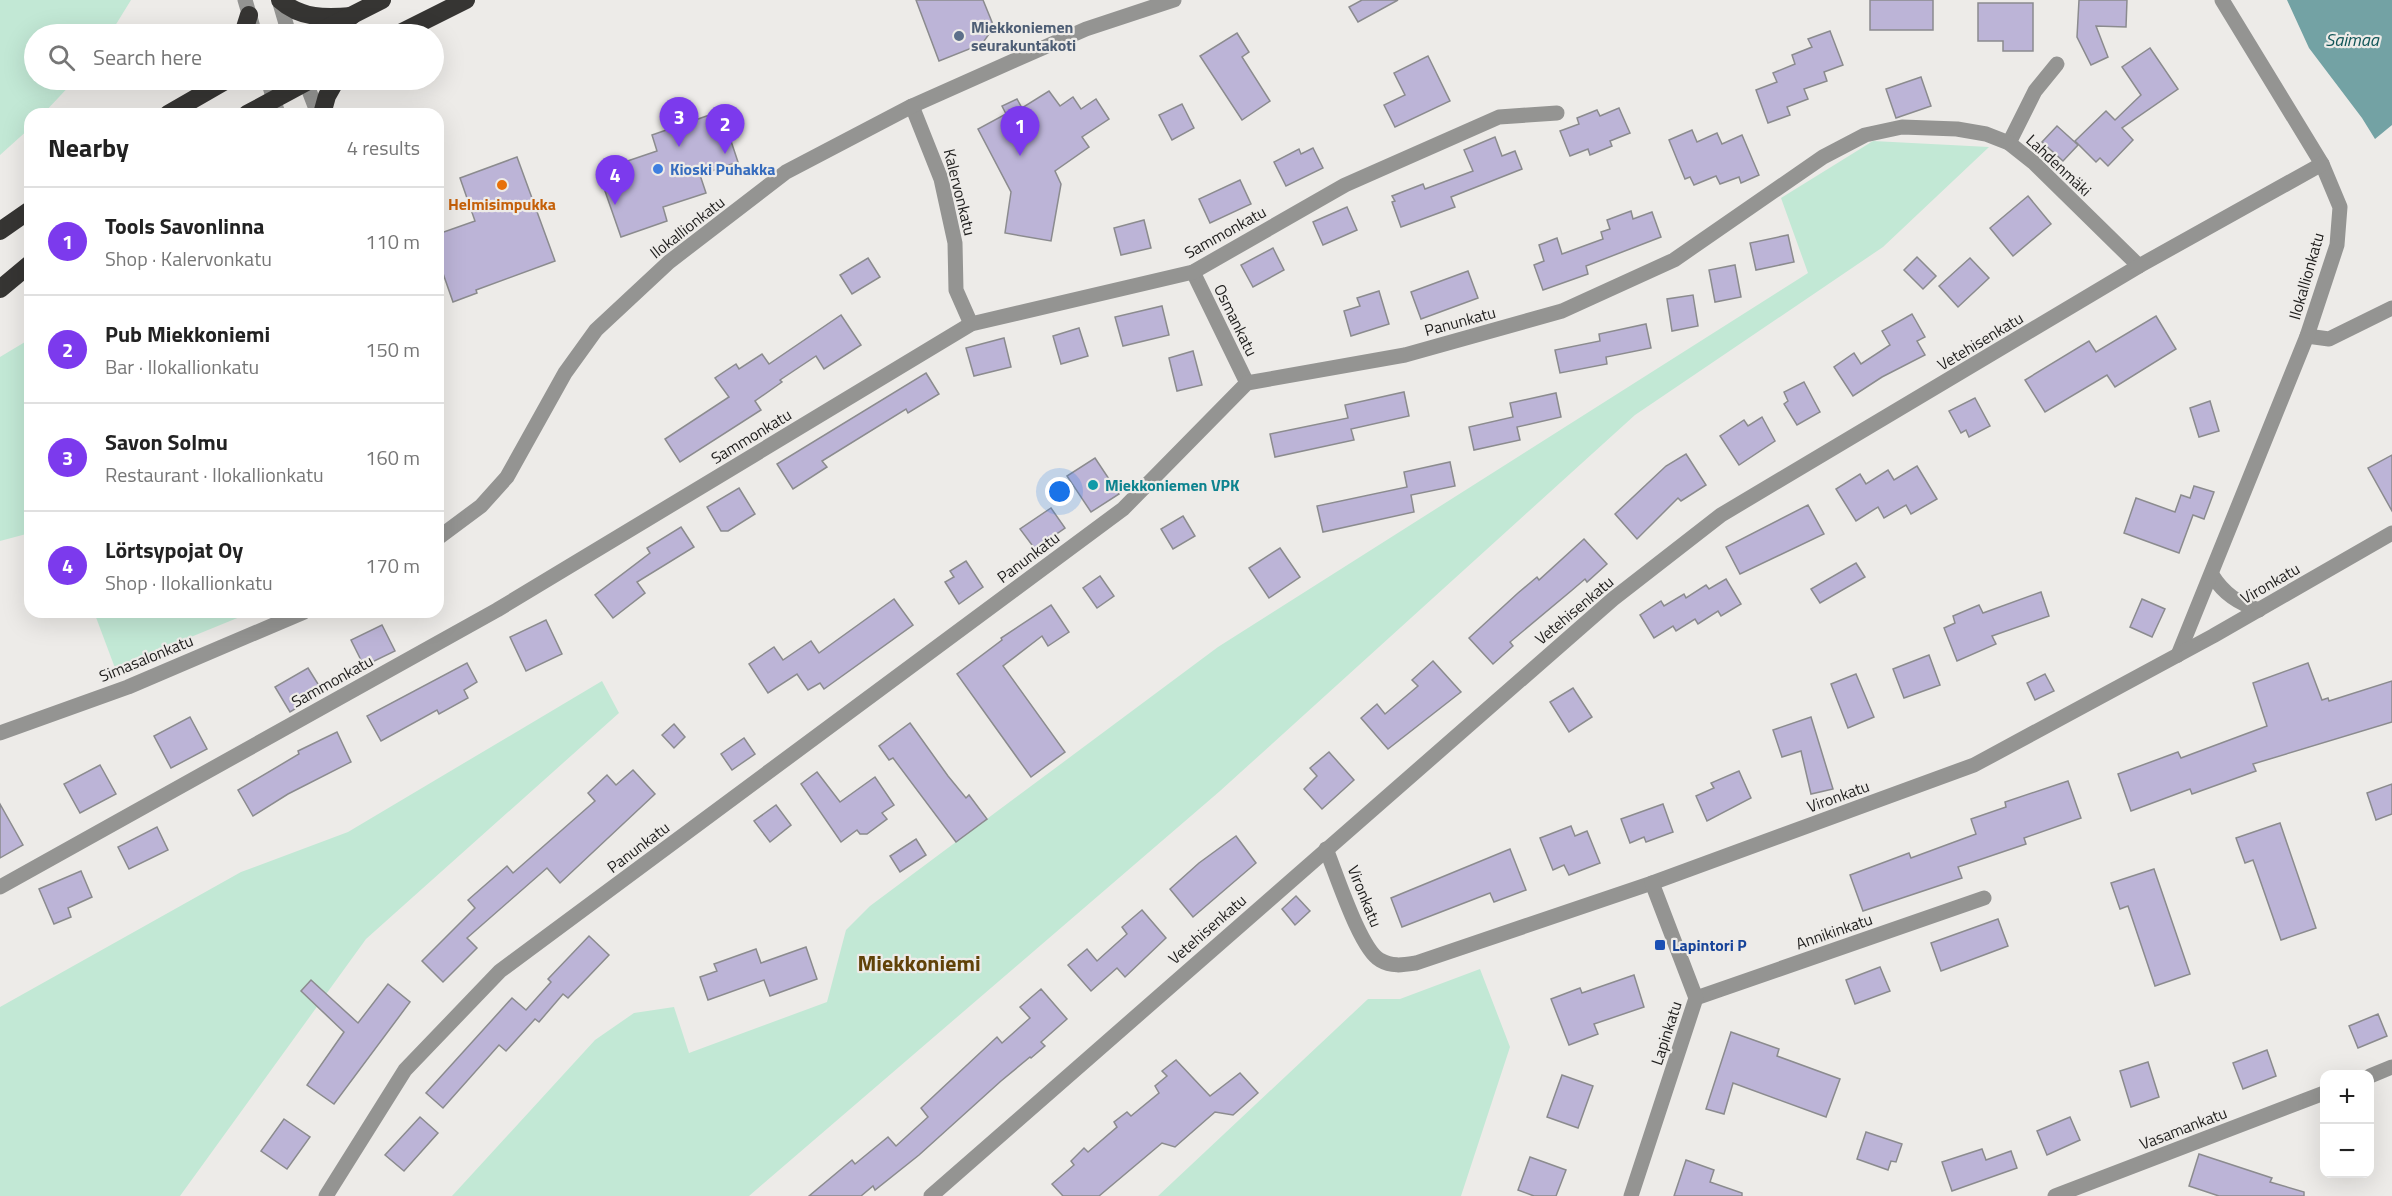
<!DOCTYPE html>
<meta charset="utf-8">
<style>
body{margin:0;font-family:"Titillium Web",sans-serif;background:#f6f6f6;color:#222}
.controls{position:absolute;right:18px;bottom:18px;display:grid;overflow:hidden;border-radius:12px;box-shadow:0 6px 24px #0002}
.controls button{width:54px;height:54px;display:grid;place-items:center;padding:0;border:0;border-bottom:2px solid #e0e0e0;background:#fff;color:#222;font:30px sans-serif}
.you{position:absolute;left:1060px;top:492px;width:21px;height:21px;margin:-15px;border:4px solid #fff;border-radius:50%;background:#1a73e8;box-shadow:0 0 0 9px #1a73e833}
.badge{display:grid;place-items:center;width:39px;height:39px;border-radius:50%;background:#7c3aed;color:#fff;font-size:20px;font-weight:700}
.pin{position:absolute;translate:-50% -50px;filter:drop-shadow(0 2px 3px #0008)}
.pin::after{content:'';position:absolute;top:32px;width:21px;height:18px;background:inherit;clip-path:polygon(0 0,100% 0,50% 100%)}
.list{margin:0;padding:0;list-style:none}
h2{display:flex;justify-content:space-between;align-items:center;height:78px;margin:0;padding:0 24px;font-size:26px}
h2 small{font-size:20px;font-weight:400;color:#767676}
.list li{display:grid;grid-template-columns:39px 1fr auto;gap:18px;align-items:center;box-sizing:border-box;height:108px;padding:0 24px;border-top:2px solid #e0e0e0}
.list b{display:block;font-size:22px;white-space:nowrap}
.list p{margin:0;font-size:20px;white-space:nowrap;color:#767676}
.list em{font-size:20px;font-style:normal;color:#767676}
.icon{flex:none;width:33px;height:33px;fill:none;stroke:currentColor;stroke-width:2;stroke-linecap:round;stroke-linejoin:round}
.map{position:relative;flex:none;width:2392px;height:1196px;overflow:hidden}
.search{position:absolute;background:#fff;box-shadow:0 6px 24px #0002;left:24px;top:24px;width:420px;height:66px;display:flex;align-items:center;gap:15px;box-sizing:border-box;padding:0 21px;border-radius:33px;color:#767676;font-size:22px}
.panel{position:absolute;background:#fff;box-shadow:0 6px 24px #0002;left:24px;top:108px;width:420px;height:510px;border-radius:18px}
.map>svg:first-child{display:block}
</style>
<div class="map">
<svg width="2392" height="1196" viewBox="0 0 2392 1196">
<rect width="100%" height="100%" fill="#edebe8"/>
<g fill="#c2e8d5">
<path d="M0,0H131L110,34H34V80H75L43,114H30V128L0,155Z"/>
<path d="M1873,141L1989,147L1883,247L1635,415L1220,791L749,1196H452L595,1040L634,1013L674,1007L689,1053L827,1002L846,930L870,906L1218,647L1808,273L1781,198Z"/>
<path d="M30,339V533L0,541V357Z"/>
<path d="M94,612H252L115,668Z"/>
<path d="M602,681L619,713L366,939L180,1196H0V1007L241,872L348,832Z"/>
<path d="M1480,969L1510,1047L1461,1196H1158L1368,999H1400Z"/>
</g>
<path fill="#73a2a4" d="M2287,0H2392V125L2375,139L2362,118L2309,48Z"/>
<g fill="#bcb4d7" stroke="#8b8b8e" stroke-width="1.5">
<path d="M916,0H983L994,27L982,44L939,61Z"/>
<path d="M1362,0H1398L1358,22L1349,7Z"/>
<rect x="1870" y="0" width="63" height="30"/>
<path d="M2079,0H2127L2126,27L2096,26L2108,57L2091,65L2077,37Z"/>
<path d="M1978,3H2033V51H2003V41H1978Z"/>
<path d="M1830,31L1843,65L1824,72L1827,81L1804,89L1808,99L1787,107L1790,115L1768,123L1756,90L1777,82L1773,73L1795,64L1792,55L1812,47L1808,39Z"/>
<path d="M1237,33L1249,52L1242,57L1270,101L1242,120L1200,56Z"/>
<path d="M2150,48L2178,89L2122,128L2133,140L2108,166L2100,158L2096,162L2075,141L2106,111L2115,120L2141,95L2122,67Z"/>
<path d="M1428,56L1450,101L1395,127L1384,105L1405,95L1394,73Z"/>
<path d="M1921,77L1931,106L1896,118L1886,89Z"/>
<path d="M1049,91L1060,106L1073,97L1081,109L1096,99L1109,119L1082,137L1089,147L1055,171L1061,184L1051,241L1005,233L1011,192L978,129L1006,114L1002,106L1017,99L1022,108Z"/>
<path d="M1182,104L1194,128L1172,140L1159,115Z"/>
<path d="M1619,108L1630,133L1610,141L1612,146L1590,155L1588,149L1570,156L1560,131L1579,124L1577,118L1597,110L1600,116Z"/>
<path d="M721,111L738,162L700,175L706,193L663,207L667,221L621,237L598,171L657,151L652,135Z"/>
<path d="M2057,126L2078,145L2063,161L2042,142Z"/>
<path d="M1692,130L1697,142L1717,133L1722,144L1742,135L1759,175L1741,183L1739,177L1720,184L1716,176L1694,185L1690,177L1685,179L1669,140Z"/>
<path d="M1495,137L1502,156L1515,151L1522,169L1451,197L1455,207L1401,227L1392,202L1395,201L1392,196L1423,184L1425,189L1473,171L1464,150Z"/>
<path d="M1313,148L1323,168L1286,186L1274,162L1299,149L1301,154Z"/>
<path d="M517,157L555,261L476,290L477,293L453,302L438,259V234L475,221L460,178Z"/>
<path d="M1240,180L1251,204L1210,223L1199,199Z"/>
<path d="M2028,196L2051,224L2013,256L1990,228Z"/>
<path d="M1347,207L1357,230L1323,245L1313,222Z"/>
<path d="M1631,211L1633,219L1652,212L1661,237L1586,266L1588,274L1543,290L1534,265L1544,261L1539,245L1557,238L1562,254L1603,239L1601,232L1610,229L1607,220Z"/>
<path d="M1144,220L1151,248L1121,255L1114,228Z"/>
<path d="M1788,235L1794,262L1756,270L1750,243Z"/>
<path d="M1273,248L1284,270L1253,287L1241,265Z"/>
<path d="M1917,257L1936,276L1923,289L1904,270Z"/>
<path d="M868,258L880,277L852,294L840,275Z"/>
<path d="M1970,258L1989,278L1958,307L1939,286Z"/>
<path d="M1735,265L1741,297L1715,302L1709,270Z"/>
<path d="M1468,271L1478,298L1421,319L1411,292Z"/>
<path d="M1379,291L1389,324L1351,336L1344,311L1360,306L1357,298Z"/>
<path d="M1693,295L1698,326L1672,331L1667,299Z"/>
<path d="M1162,306L1169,335L1123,346L1115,317Z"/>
<path d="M1912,314L1925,337L1917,341L1925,355L1882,377L1853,396L1834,367L1854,353L1861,364L1890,345L1882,331Z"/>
<path d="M841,315L861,345L824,369L816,356L780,380L782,382L755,401L761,410L680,462L665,439L729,397L715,378L736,364L739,369L762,354L769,364Z"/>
<path d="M2156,316L2176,349L2115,387L2107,375L2045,412L2025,380L2089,341L2096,352Z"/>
<path d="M1646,324L1651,348L1606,357L1607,364L1560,373L1555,350L1600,341L1599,334Z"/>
<path d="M1079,328L1088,356L1061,364L1053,336Z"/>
<path d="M1004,338L1011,367L974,376L966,348Z"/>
<path d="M1193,351L1202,385L1177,391L1169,358Z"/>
<path d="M926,373L939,394L908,413L906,409L822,461L827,467L793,489L777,464Z"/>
<path d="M1804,382L1820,412L1797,425L1784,404L1788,401L1784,392Z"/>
<path d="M1404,392L1409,416L1351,429L1354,440L1275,457L1270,434L1348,418L1345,405Z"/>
<path d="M1556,393L1561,417L1517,427L1520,440L1474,450L1469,427L1513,417L1510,403Z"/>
<path d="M1975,398L1990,426L1969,437L1966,430L1961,433L1949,411Z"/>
<path d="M2210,401L2219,431L2199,437L2190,408Z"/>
<path d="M1762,417L1775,441L1739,465L1720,436L1744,420L1748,426Z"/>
<path d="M1686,454L1706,485L1681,501L1678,498L1637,539L1615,514L1666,466Z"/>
<path d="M2392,455V511L2368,468Z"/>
<path d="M1095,458L1119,494L1091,512L1067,476Z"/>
<path d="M1450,462L1455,486L1411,495L1414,512L1323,532L1317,506L1407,487L1404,472Z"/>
<path d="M1917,466L1937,499L1911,514L1906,505L1884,518L1878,507L1856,521L1836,489L1860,474L1866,484L1888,470L1894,480Z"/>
<path d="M2194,486L2214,492L2204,519L2193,515L2179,553L2124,533L2136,498L2175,512L2181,495L2190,498Z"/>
<path d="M739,488L755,514L728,531H721L707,507Z"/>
<path d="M1808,505L1824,534L1740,574L1726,547Z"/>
<path d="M1051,508L1065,528L1035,549L1020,529Z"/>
<path d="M1183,516L1195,536L1173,549L1161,529Z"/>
<path d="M681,527L694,547L637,582L645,593L613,618L595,595L650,553L647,548Z"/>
<path d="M1584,539L1607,564L1587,582L1585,579L1571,591L1510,642L1513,646L1493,664L1469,638L1518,593L1537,577L1539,580Z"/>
<path d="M1280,548L1300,577L1269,598L1249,568Z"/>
<path d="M966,561L983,587L959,604L945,582L954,577L950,571Z"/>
<path d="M1856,563L1865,577L1820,603L1811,589Z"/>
<path d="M1100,576L1114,596L1097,608L1083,588Z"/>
<path d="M1726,579L1741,604L1721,616L1718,611L1698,624L1695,619L1676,631L1673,626L1654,638L1640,615L1661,601L1664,606L1684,594L1686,598L1706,585L1709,589Z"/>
<path d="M2041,592L2049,616L1992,636L1996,644L1957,661L1944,628L1955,623L1953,616L1979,605L1983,613Z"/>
<path d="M894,599L913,625L824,689L820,683L808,690L797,674L768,693L749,664L774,647L783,660L811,641L819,653Z"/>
<path d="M2142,599L2165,609L2152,637L2130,627Z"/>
<path d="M1051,605L1069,632L1048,646L1042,636L1003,666L1065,752L1031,777L957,674L1002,640L1001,638Z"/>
<path d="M546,620L562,654L526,671L510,637Z"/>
<path d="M382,625L395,651L364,666L351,640Z"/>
<path d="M1929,655L1940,685L1904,698L1893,669Z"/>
<path d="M1433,661L1461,692L1388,749L1361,718L1377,704L1385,714L1418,686L1412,680Z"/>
<path d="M467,663L477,682L464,690L468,698L439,714L437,710L381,741L367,716Z"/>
<path d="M2308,663L2322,700L2328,698L2329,701L2392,681V722L2253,764L2256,771L2192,794L2190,789L2131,811L2118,774L2178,752L2181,758L2267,726L2253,683Z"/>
<path d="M308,668L323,692L290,712L275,687Z"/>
<path d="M1856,674L1874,717L1848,728L1831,684Z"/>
<path d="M2045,674L2054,691L2035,700L2027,683Z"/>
<path d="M1573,688L1592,717L1569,732L1550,702Z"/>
<path d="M190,717L207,749L171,768L154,736Z"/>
<path d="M1811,717L1833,789L1811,794L1801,751L1782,757L1773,730Z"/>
<path d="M910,723L948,776L966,798L969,795L987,819L956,842L893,758L889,760L879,746Z"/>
<path d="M674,724L685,737L674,748L662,735Z"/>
<path d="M337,732L351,762L288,794L253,816L238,790L299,754L298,751Z"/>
<path d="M744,738L755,754L732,770L721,754Z"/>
<path d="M1329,752L1354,780L1322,809L1304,789L1317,776L1310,768Z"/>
<path d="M100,765L116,794L80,813L64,784Z"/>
<path d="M633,770L655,794L560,883L547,868L467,938L477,948L443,982L422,961L475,908L468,900L507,866L513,873L595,801L588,793L607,775L616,785Z"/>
<path d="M1739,771L1751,798L1707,821L1696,796L1714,788L1711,783Z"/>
<path d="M817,772L840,802L875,777L894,805L882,813L887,819L867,834H860L857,830L841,842L801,784Z"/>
<path d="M2068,781L2081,818L2024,838L2026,844L1958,867L1962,878L1863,911L1850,875L1909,853L1911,858L1976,834L1971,819L2006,807L2005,802Z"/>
<path d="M2392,784V814L2376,820L2367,793Z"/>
<path d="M0,804L23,845L0,858Z"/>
<path d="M1663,804L1673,832L1646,842L1644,837L1630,843L1621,819Z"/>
<path d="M776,805L791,825L770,842L754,821Z"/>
<path d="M2280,823L2316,928L2281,940L2253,860L2245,863L2236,838Z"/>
<path d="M1571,826L1575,836L1587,831L1600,863L1569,875L1564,865L1553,870L1540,838Z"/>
<path d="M157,827L168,850L129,869L118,847Z"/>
<path d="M1236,836L1256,863L1193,917L1170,889L1199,863Z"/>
<path d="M916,839L926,855L900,872L890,856Z"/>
<path d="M1510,849L1526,890L1494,902L1490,893L1402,927L1391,898Z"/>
<path d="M2154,869L2190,974L2155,986L2128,906L2120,909L2111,883Z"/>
<path d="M81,871L92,897L68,908L71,917L54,924L39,889Z"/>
<path d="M1296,896L1310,911L1295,925L1282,909Z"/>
<path d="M1142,910L1166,938L1125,977L1117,968L1091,991L1068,965L1087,949L1097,961L1127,934L1122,927Z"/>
<path d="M1998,919L2008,946L1941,971L1931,943Z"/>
<path d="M589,936L609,955L568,998L563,994L539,1022L535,1019L506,1051L499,1045L443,1108L426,1093L512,998L526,1010L551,982L548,979Z"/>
<path d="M806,947L817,979L770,996L764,980L708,1000L700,977L717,971L714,964L756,949L761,963Z"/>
<path d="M1880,967L1890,991L1855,1004L1846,980Z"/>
<path d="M1634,975L1644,1007L1594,1024L1598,1034L1569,1045L1551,999L1580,988L1582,993Z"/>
<path d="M311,980L358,1023L388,984L410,1002L334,1104L307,1085L344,1032L301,991Z"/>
<path d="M1041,989L1067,1019L1041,1042L1045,1046L1031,1058L1030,1057L1001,1081L919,1155L875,1190L873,1186L861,1196H809L852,1160L855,1164L888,1137L896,1146L928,1117L921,1108L937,1093L997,1037L1002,1043L1030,1018L1020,1007Z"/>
<path d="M2378,1014L2387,1036L2358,1048L2349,1026Z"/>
<path d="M1731,1032L1779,1049L1777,1056L1840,1079L1826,1117L1733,1083L1724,1114L1706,1109Z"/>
<path d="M2267,1050L2276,1076L2243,1089L2233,1063Z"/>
<path d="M1176,1060L1210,1096L1240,1073L1258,1093L1233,1115L1215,1112L1175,1147L1162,1143L1099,1196H1063L1052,1184L1074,1165L1071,1161L1084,1148L1088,1152L1117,1127L1114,1122L1127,1112L1131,1116L1159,1093L1155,1086L1167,1076L1162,1071Z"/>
<path d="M2148,1062L2159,1097L2131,1107L2120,1071Z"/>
<path d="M1562,1075L1593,1086L1578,1128L1547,1117Z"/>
<path d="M420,1117L438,1133L404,1171L385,1155Z"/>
<path d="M2070,1117L2080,1140L2047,1155L2037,1131Z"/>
<path d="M284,1119L310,1137L287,1169L261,1151Z"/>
<path d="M1866,1132L1902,1144L1896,1162L1891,1161L1888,1170L1857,1159Z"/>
<path d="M1982,1149L1986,1160L2011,1151L2017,1168L1952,1191L1942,1162Z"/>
<path d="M2199,1154L2272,1178L2270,1182L2304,1192V1196H2219L2189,1186Z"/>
<path d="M1530,1157L1566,1170L1556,1196H1534L1518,1190Z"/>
<path d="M1686,1160L1714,1170L1710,1182L1742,1193V1196H1674Z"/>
</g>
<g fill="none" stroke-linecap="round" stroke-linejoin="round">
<g stroke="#949492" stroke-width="15">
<path d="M245,0L255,34"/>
<path d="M279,0L289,34"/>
<path d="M268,80L278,114"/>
<path d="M305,80L318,114"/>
<path d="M912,106L941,179L955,243L956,290L971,324"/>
<path d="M2009,143L2035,91L2057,64"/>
<path d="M1193,272L1247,383"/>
<path d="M2307,336L2329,339L2392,308"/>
<path d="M438,538L481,506L507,477L565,373L596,330L669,262L786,172L912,106L1013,61L1086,29L1174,0"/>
<path d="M2212,575C2224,594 2238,603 2259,610"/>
<path d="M2178,655L2307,336L2337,245L2340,207L2322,164L2222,0"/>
<path d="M0,733L128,687L304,612"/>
<path d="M1326,849C1336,873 1360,949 1380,960C1392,967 1403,965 1416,963L1652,883L1974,765L2213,636L2392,533"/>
<path d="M0,887L497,610L971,324L1193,272L1345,185L1499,117L1557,113"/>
<path d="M1696,998L1984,898"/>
<path d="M2370,1076L2392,1067"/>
<path d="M326,1196L405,1070L500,971L1123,509L1247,383L1405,355L1562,311L1674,260L1823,157L1865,135L1902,127L1957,129L1986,134L2009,143L2033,162L2139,266"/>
<path d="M931,1196L1613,599L1721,515L2139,266L2322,164"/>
<path d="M1631,1196L1696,998L1652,883"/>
<path d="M2055,1196L2324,1093"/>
</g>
<g stroke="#363533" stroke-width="18">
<path d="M280,0C301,19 326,18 352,16"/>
<path d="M243,34L249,15"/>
<path d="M315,34L382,0"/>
<path d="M398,34L466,0"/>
<path d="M168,114L227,80"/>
<path d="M247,114L310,80"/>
<path d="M322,114L327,96L336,80"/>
<path d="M0,231L30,210"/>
<path d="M0,289L30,264"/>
</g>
</g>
<circle fill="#5c6f8a" stroke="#edebe8" stroke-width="2" cx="959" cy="36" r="6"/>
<circle fill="#3f7fe0" stroke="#edebe8" stroke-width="2" cx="658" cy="169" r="6"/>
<circle fill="#e8710a" stroke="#edebe8" stroke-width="2" cx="502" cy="185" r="6"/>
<circle fill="#0f9aa8" stroke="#edebe8" stroke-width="2" cx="1093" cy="485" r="6"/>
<rect fill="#1a4fb4" stroke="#edebe8" stroke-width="2" x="1654" y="939" width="12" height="12" rx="3"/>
<g text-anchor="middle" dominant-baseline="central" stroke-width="4.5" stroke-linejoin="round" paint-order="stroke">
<g font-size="16" font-weight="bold" fill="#4e5e75" stroke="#edebe8" text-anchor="start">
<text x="971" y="27">Miekkoniemen<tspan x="971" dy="18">seurakuntakoti</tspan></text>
</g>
<g font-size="16" fill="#1e1d1c" stroke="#edebe8">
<text transform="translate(2059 165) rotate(43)">Lahdenmäki</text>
<text transform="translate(960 192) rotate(76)">Kalervonkatu</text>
<text transform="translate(687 227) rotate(-38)">Ilokallionkatu</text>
<text transform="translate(1225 232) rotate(-29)">Sammonkatu</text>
<text transform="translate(2306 276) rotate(-74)">Ilokallionkatu</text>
<text transform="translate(1236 320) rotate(64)">Osmankatu</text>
<text transform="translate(1460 321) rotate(-15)">Panunkatu</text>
<text transform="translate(1980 341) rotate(-31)">Vetehisenkatu</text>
<text transform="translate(751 436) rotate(-31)">Sammonkatu</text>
<text transform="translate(1028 557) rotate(-37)">Panunkatu</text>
<text transform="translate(2270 583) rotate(-30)">Vironkatu</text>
<text transform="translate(1574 610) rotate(-40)">Vetehisenkatu</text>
<text transform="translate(146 658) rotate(-22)">Simasalonkatu</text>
<text transform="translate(332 681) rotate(-29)">Sammonkatu</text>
<text transform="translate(1838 796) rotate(-20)">Vironkatu</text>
<text transform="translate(638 847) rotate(-37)">Panunkatu</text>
<text transform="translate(1365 896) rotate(68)">Vironkatu</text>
<text transform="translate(1207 929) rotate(-41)">Vetehisenkatu</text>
<text transform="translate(1834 931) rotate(-19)">Annikinkatu</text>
<text transform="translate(1666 1033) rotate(-72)">Lapinkatu</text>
<text transform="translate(2183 1128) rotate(-21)">Vasamankatu</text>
</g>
<g font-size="16" font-weight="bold" fill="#366cbe" stroke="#edebe8" text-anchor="start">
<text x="670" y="169">Kioski Puhakka</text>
</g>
<g font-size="16" font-weight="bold" fill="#c56008" stroke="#edebe8">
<text x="502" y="204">Helmisimpukka</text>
</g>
<g font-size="16" font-weight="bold" fill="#0d838f" stroke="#edebe8" text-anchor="start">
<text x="1105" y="485">Miekkoniemen VPK</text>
</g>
<g font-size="16" font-weight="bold" fill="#164399" stroke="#edebe8" text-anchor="start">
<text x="1672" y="945">Lapintori P</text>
</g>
<g font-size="18" font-style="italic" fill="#105557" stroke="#edebe8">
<text x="2352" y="39">Saimaa</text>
</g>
<g font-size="22" font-weight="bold" fill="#604208" stroke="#edebe8">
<text x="919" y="963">Miekkoniemi</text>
</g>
</g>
</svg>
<div class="controls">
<button>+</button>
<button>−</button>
</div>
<div class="you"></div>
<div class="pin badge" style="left:1020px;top:156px">1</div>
<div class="pin badge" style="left:725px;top:154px">2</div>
<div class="pin badge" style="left:679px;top:147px">3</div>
<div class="pin badge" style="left:615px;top:205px">4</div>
<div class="search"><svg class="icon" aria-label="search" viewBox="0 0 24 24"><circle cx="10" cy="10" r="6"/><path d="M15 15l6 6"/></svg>Search here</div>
<section class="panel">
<h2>Nearby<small>4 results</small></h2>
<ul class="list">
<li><span class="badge">1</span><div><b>Tools Savonlinna</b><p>Shop · Kalervonkatu</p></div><em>110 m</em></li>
<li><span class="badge">2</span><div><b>Pub Miekkoniemi</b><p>Bar · Ilokallionkatu</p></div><em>150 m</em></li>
<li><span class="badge">3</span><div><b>Savon Solmu</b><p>Restaurant · Ilokallionkatu</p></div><em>160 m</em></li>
<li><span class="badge">4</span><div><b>Lörtsypojat Oy</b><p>Shop · Ilokallionkatu</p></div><em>170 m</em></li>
</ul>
</section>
</div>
